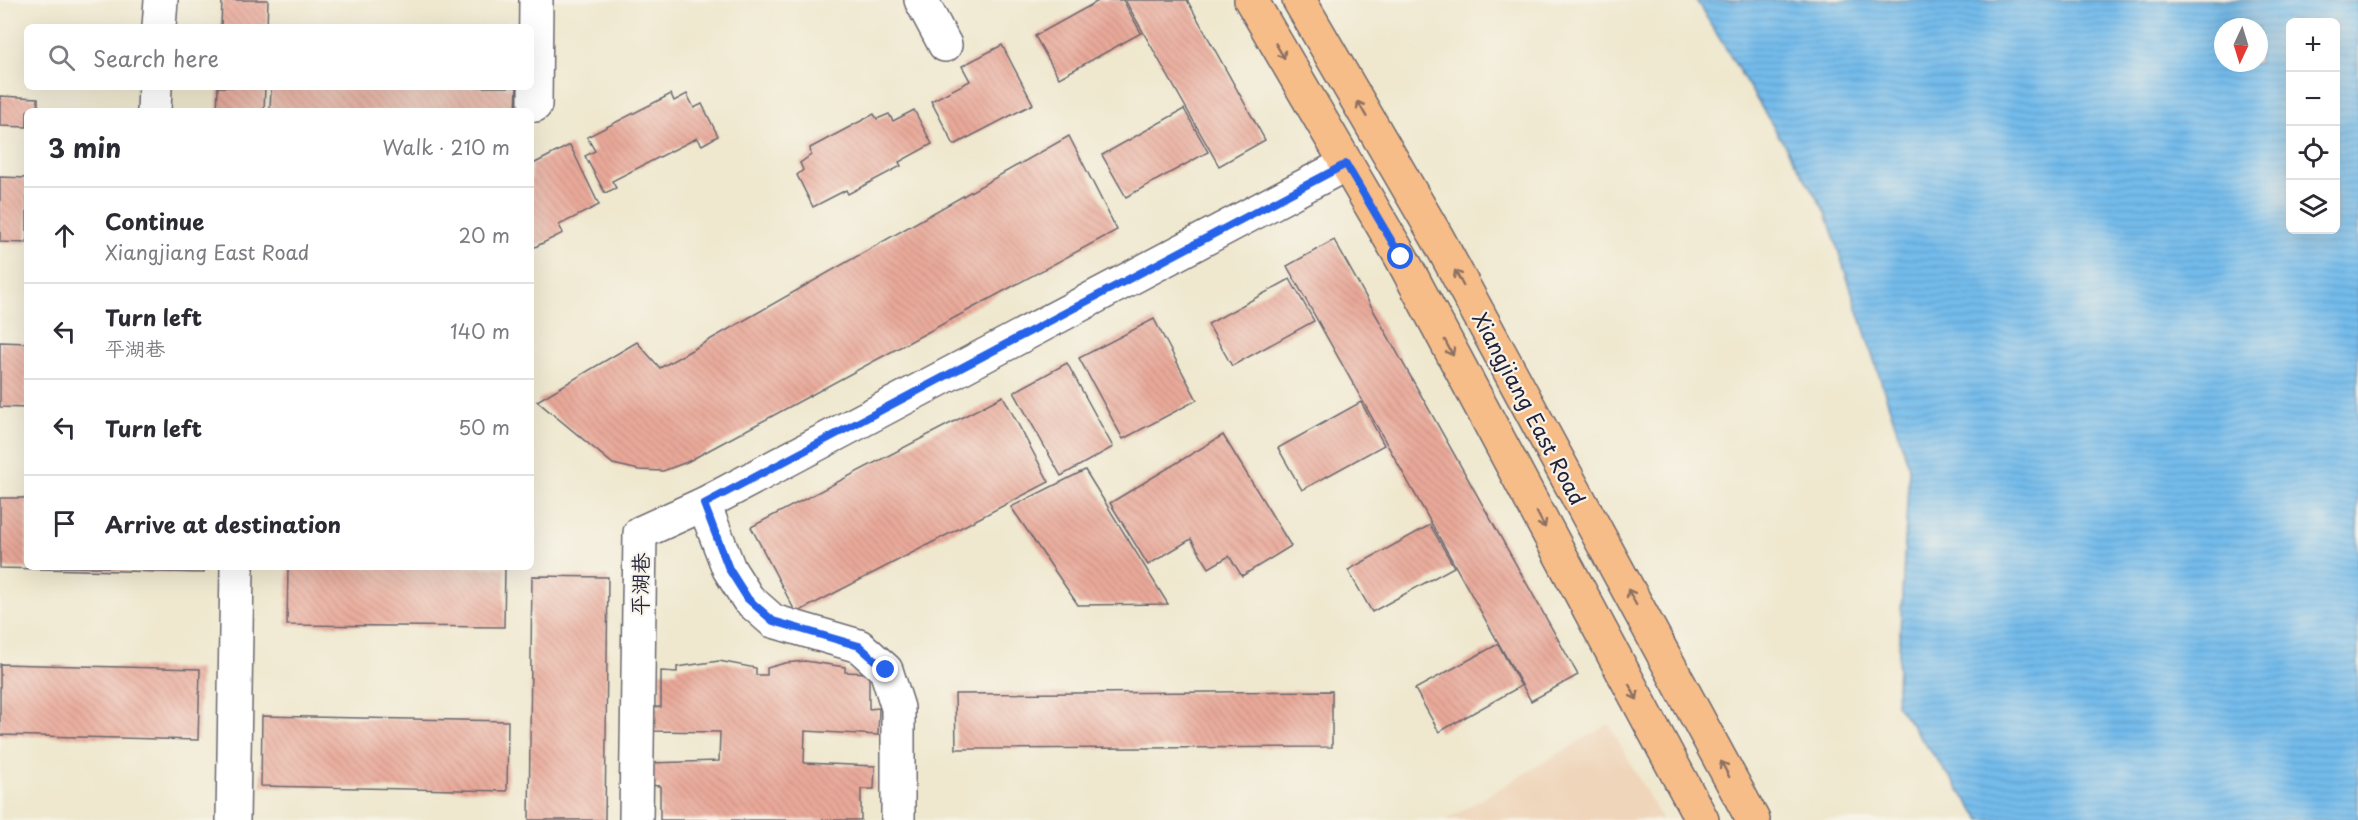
<!DOCTYPE html>
<meta charset="utf-8">
<style>
body{margin:0;font-family:"Playpen Sans","LXGW WenKai TC",sans-serif;background:#f2f2f3;color:#2b2b33}
.controls{position:absolute;right:18px;top:18px;display:grid;overflow:hidden;border-radius:9px;box-shadow:0 6px 24px #0002}
.controls button{width:54px;height:54px;display:grid;place-items:center;padding:0;border:0;border-bottom:2px solid #e1e1e2;background:#fff;color:#2b2b33;font:30px sans-serif}
.compass{position:absolute;left:2214px;top:18px;width:54px;height:54px;border-radius:50%;background:#fff;box-shadow:0 6px 24px #0002;rotate:184deg}
.stop{position:absolute;width:18px;height:18px;margin:-14px;border:4px solid #2563eb;border-radius:50%;background:#fff}
.stop.end{background:#2563eb;border-color:#fff;box-shadow:0 2px 6px #0008}
.list{margin:0;padding:0;list-style:none}
h2{display:flex;justify-content:space-between;align-items:center;height:78px;margin:0;padding:0 24px;font-size:26px}
h2 small{font-size:20px;font-weight:400;color:#7c7c81}
.list li{display:grid;grid-template-columns:39px 1fr auto;gap:18px;align-items:center;box-sizing:border-box;height:96px;padding:0 24px;border-top:2px solid #e1e1e2}
.list b{display:block;font-size:22px;white-space:nowrap}
.list p{margin:0;font-size:20px;white-space:nowrap;color:#7c7c81}
.list em{font-size:20px;font-style:normal;color:#7c7c81}
.icon{flex:none;width:33px;height:33px;fill:none;stroke:currentColor;stroke-width:2;stroke-linecap:round;stroke-linejoin:round}
.map{position:relative;flex:none;width:2358px;height:820px;overflow:hidden}
.search{position:absolute;background:#fff;box-shadow:0 6px 24px #0002;left:24px;top:24px;width:510px;height:66px;display:flex;align-items:center;gap:15px;box-sizing:border-box;padding:0 21px;border-radius:9px;color:#7c7c81;font-size:22px}
.panel{position:absolute;background:#fff;box-shadow:0 6px 24px #0002;left:24px;top:108px;width:510px;height:462px;border-radius:9px}
.map>svg:first-child{display:block}
</style>
<div class="map">
<svg width="2358" height="820" viewBox="0 0 2358 820">
<defs>
<pattern id="water-rules" width="6" height="5" patternUnits="userSpaceOnUse" patternTransform="scale(1.5)"><rect width="6" height="5" fill="#73bbeb"/><path d="M0 2.5h6" fill="none" stroke="#63a0ca"/></pattern>
<pattern id="building-back-hatch" width="6" height="6" patternUnits="userSpaceOnUse" patternTransform="scale(1.5)"><rect width="6" height="6" fill="#e9a999"/><path d="M-1 5l2 2M0 0l6 6M5-1l2 2" fill="none" stroke="#c89185"/></pattern>
</defs>
<rect width="100%" height="100%" fill="#f7f3e8"/>
<filter id="ink" filterUnits="userSpaceOnUse"><feTurbulence type="fractalNoise" baseFrequency=".0167" numOctaves="2"/><feDisplacementMap in="SourceGraphic" scale="12" xChannelSelector="R" yChannelSelector="G"/><feConvolveMatrix kernelMatrix="1 2 1 2 8 2 1 2 1" color-interpolation-filters="sRGB"/></filter>
<filter id="wash" filterUnits="userSpaceOnUse"><feTurbulence type="fractalNoise" baseFrequency=".008" numOctaves="4" result="noise"/><feDisplacementMap in="SourceGraphic" scale="24" xChannelSelector="R" yChannelSelector="G"/><feGaussianBlur stdDeviation="1.35" result="paint"/><feColorMatrix in="noise" values="0 0 0 0 0 0 0 0 0 0 0 0 0 0 0 0 0 1.4 0 .05"/><feComposite in="paint" operator="in"/></filter>
<g filter="url(#wash)">
<rect width="100%" height="100%" fill="#efe8cf"/>
<path fill="#efd6bb" d="M1609,724L1662,820H1446Z"/>
<path fill="url(#water-rules)" stroke="#4a6e93" stroke-width="1.5" fill-rule="evenodd" d="M1696,0H2358V820H1981L1896,704L1909,467L1826,213ZM2290,22H2336V230H2290ZM2223,27H2259V63H2223Z"/>
<g id="blocks">
<g fill="url(#building-back-hatch)">
<path d="M222,0H268L267,27H221Z"/>
<path d="M1100,0H1123L1141,33L1059,78L1035,36Z"/>
<path d="M1125,0H1187L1265,140L1219,166Z"/>
<path d="M1002,45L1033,104L954,145L931,101L970,81L962,66Z"/>
<path d="M218,87H265L264,111H217Z"/>
<path d="M271,87H517L516,111H270Z"/>
<path d="M671,94L674,101L687,94L694,108L702,104L718,136L702,145L697,138L612,181L616,188L605,193L585,156L595,151L587,137Z"/>
<path d="M0,96L38,98V111H27V127L0,126Z"/>
<path d="M1184,109L1208,152L1126,197L1102,155Z"/>
<path d="M914,110L932,144L899,162L901,166L848,194L846,190L813,207L797,175L803,170L800,163L811,155L810,148L874,114L877,119L889,114L893,121Z"/>
<path d="M1069,136L1117,230L687,462L663,471L639,470L613,464L537,401L637,342L660,368Z"/>
<path d="M570,145L599,205L559,225L563,233L531,249V165Z"/>
<path d="M0,177L27,178V243L0,242Z"/>
<path d="M1334,240L1578,675L1531,701L1287,266Z"/>
<path d="M1290,279L1314,321L1232,366L1208,324Z"/>
<path d="M1154,319L1197,400L1123,439L1079,358Z"/>
<path d="M0,342L27,343V408L0,407Z"/>
<path d="M1067,363L1113,447L1061,476L1014,392Z"/>
<path d="M1003,396L1049,482L796,613L751,527Z"/>
<path d="M1361,402L1384,445L1302,490L1278,448Z"/>
<path d="M1223,435L1291,546L1242,576L1229,556L1209,568L1191,539L1148,565L1110,503Z"/>
<path d="M1085,470L1168,604L1078,605L1011,507Z"/>
<path d="M0,498H27V567H204V573L0,568Z"/>
<path d="M1430,525L1454,567L1372,612L1348,570Z"/>
<path d="M288,567H505L504,627L287,625Z"/>
<path d="M532,576L608,577L605,820H529Z"/>
<path d="M1498,644L1521,686L1439,732L1415,689Z"/>
<path d="M719,661L756,668V675H767V668L785,663L805,661L845,667V672L869,673V709L879,708L878,735L805,731L804,763L875,766L874,789H861V820H660V786L649,785V763L719,761L720,732L649,731V707H661V671L677,672V667Z"/>
<path d="M0,664L200,669L198,740L0,735Z"/>
<path d="M1332,691V747L956,749L955,694Z"/>
<path d="M262,716L508,721L507,791L261,786Z"/>
</g>
</g>
</g>
<g filter="url(#ink)">
<use href="#blocks" fill-opacity="0" stroke="#6a676f" stroke-width="1.5"/>
<g fill="none" stroke-linecap="round" stroke-linejoin="round">
<defs>
<g id="minor">
<path d="M921,0L945,45"/>
<path d="M159,27L161,0"/>
<path d="M535,105L536,0"/>
<path d="M154,111L155,87"/>
<path d="M704,504L729,569L748,599L773,621L859,646L886,670L898,708V820"/>
<path d="M233,820L237,567"/>
<path d="M636,820L640,533L704,504L1346,164"/>
</g>
<g id="major">
<path d="M1251,0L1401,257L1702,820"/>
<path d="M1299,0L1438,239L1753,820"/>
</g>
</defs>
<use href="#minor" stroke="#6a676f" stroke-width="36"/>
<use href="#major" stroke="#6a676f" stroke-width="36"/>
<use href="#minor" stroke="#fff" stroke-width="33"/>
<use href="#major" stroke="#f7bd88" stroke-width="33"/>
</g>
<defs><path id="oneway-shaft" d="M-6 0H5M1.5-3L5.5 0L1.5 3" fill="none" stroke-width="1.6" stroke-linecap="round" stroke-linejoin="round" transform="scale(1.5)"/></defs>
<g stroke="#8c7062">
<use href="#oneway-shaft" transform="translate(1280 51) rotate(60)"/>
<use href="#oneway-shaft" transform="translate(1362 109) rotate(-120)"/>
<use href="#oneway-shaft" transform="translate(1459 278) rotate(-118)"/>
<use href="#oneway-shaft" transform="translate(1449 348) rotate(62)"/>
<use href="#oneway-shaft" transform="translate(1541 520) rotate(62)"/>
<use href="#oneway-shaft" transform="translate(1632 597) rotate(-118)"/>
<use href="#oneway-shaft" transform="translate(1633 692) rotate(62)"/>
<use href="#oneway-shaft" transform="translate(1725 769) rotate(-118)"/>
</g>
</g>
<g fill="none" stroke-linecap="round" stroke-linejoin="round" filter="url(#ink)">
<path stroke="#2563eb" stroke-width="8" d="M886,670L859,646L773,621L748,599L729,569L704,504L1346,164L1401,257"/>
</g>
<g text-anchor="middle" dominant-baseline="central" stroke-width="4.5" stroke-linejoin="round" paint-order="stroke">
<g font-size="21" fill="#22223b" stroke="#f7f3e8">
<text transform="translate(1530 408) rotate(62)">Xiangjiang East Road</text>
<text transform="translate(639 584) rotate(-89)">平湖巷</text>
</g>
</g>
</svg>
<div class="controls">
<button>+</button>
<button>−</button>
<button><svg class="icon" aria-label="locate" viewBox="0 0 24 24"><circle cx="12" cy="12" r="6"/><path d="M12 2v4M12 18v4M2 12h4M18 12h4"/></svg></button>
<button><svg class="icon" aria-label="layers" viewBox="0 0 24 24"><path d="M12 4l9 5-9 5-9-5zM3 14l9 5 9-5"/></svg></button>
</div>
<svg class="compass" viewBox="-18 -18 36 36"><path d="M0-13l5 13h-10z" fill="#e53935"/><path d="M0 13l5-13h-10z" fill="#7c7c81"/></svg>
<div class="stop" style="left:1401px;top:257px"></div>
<div class="stop end" style="left:886px;top:670px"></div>
<div class="search"><svg class="icon" aria-label="search" viewBox="0 0 24 24"><circle cx="10" cy="10" r="6"/><path d="M15 15l6 6"/></svg>Search here</div>
<section class="panel">
<h2>3 min<small>Walk · 210 m</small></h2>
<ul class="list">
<li><svg class="icon" aria-label="ahead" viewBox="0 0 24 24"><path d="M12 20V5M6 11l6-6 6 6"/></svg><div><b>Continue</b><p>Xiangjiang East Road</p></div><em>20 m</em></li>
<li><svg class="icon" aria-label="left" viewBox="0 0 24 24"><path d="M17 20v-9H6M10 6l-5 5 5 5"/></svg><div><b>Turn left</b><p>平湖巷</p></div><em>140 m</em></li>
<li><svg class="icon" aria-label="left" viewBox="0 0 24 24"><path d="M17 20v-9H6M10 6l-5 5 5 5"/></svg><div><b>Turn left</b></div><em>50 m</em></li>
<li><svg class="icon" aria-label="arrive" viewBox="0 0 24 24"><path d="M6 21V4h12l-3 4 3 4H6"/></svg><div><b>Arrive at destination</b></div></li>
</ul>
</section>
</div>
